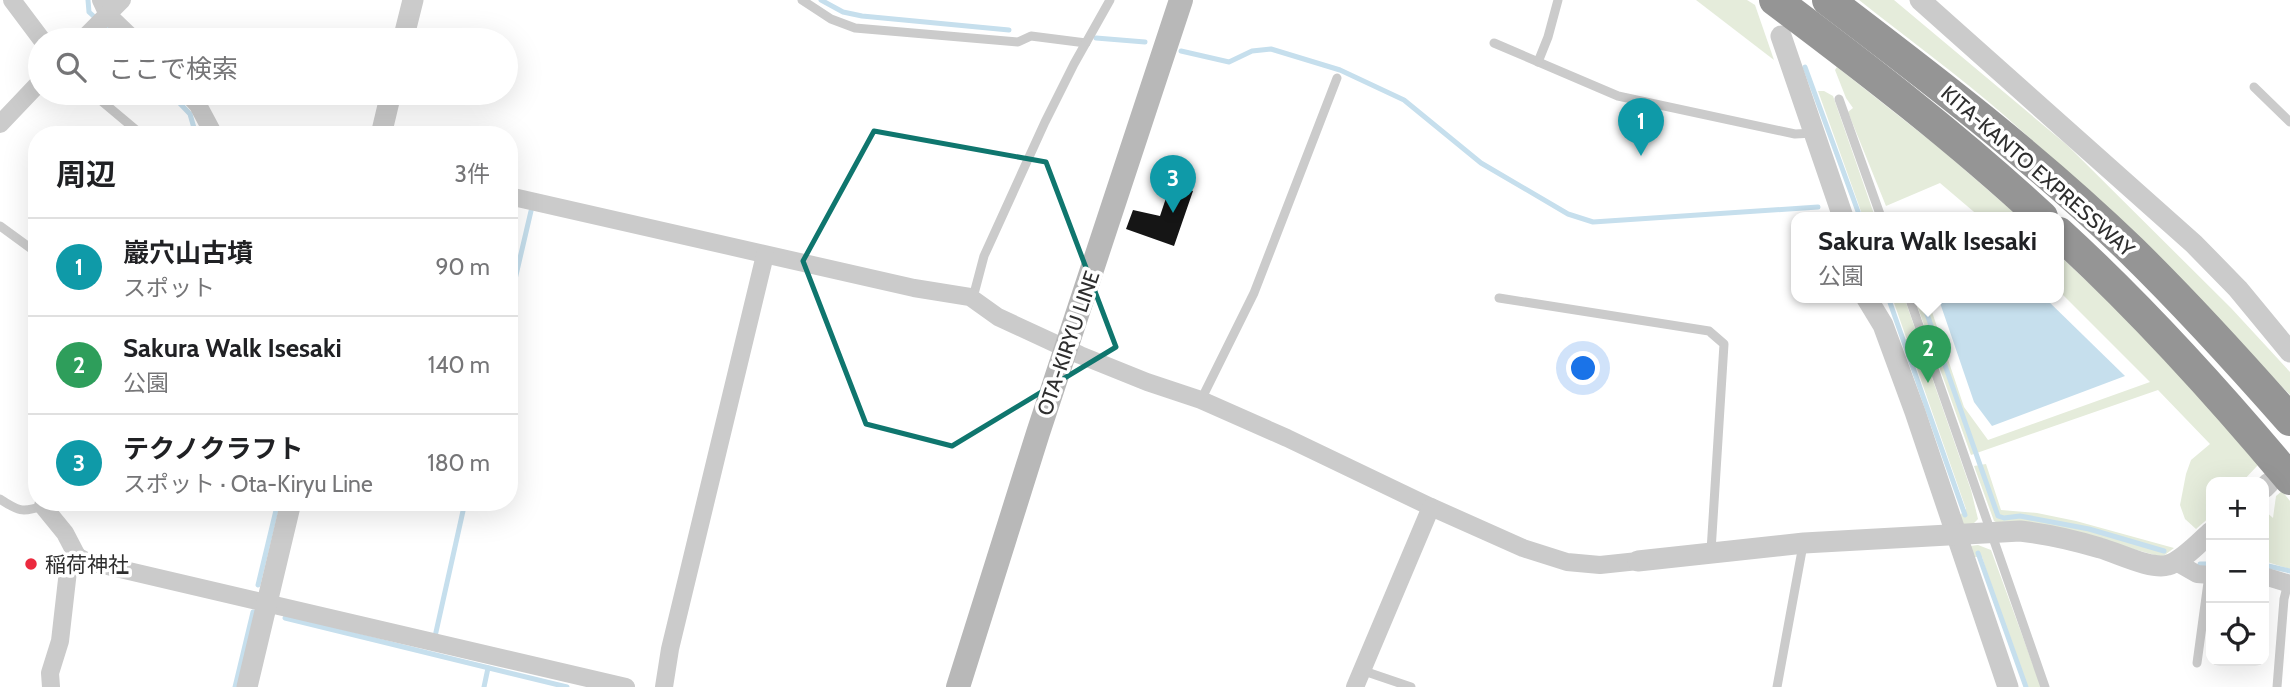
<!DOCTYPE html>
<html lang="ja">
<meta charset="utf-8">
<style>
body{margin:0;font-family:Cabin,"Noto Sans JP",sans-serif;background:#f6f6f6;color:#202124}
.controls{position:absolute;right:21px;bottom:21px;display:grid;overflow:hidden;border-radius:14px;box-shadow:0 7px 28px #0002}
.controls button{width:63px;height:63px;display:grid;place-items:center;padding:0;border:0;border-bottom:2px solid #e0e0e0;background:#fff;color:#202124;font:35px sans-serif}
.you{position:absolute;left:1584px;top:369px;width:24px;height:24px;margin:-18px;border:5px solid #fff;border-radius:50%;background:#1a73e8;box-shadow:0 0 0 10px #1a73e833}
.badge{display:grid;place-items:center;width:46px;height:46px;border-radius:50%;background:#0f766e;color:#fff;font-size:23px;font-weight:700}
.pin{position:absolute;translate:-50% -58px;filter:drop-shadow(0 2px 4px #0008)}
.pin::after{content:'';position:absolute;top:37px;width:24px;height:21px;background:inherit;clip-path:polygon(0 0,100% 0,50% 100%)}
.popup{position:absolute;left:1791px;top:212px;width:273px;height:91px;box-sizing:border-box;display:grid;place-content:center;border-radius:14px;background:#fff;filter:drop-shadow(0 2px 5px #0005);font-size:23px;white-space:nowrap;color:#757577}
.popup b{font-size:26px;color:#202124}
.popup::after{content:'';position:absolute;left:50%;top:100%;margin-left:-14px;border:14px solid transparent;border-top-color:#fff}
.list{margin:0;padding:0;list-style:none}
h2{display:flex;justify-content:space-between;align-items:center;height:91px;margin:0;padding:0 28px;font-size:30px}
h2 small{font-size:23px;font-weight:400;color:#757577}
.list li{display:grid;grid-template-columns:46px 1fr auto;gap:21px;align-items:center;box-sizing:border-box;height:98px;padding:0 28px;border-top:2px solid #e0e0e0}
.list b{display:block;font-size:26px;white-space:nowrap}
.list p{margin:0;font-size:23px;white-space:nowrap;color:#757577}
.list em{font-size:23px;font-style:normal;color:#757577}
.icon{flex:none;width:38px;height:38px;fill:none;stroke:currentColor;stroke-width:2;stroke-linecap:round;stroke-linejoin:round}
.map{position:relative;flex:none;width:2290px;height:687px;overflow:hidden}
.search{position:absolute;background:#fff;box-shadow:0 7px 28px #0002;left:28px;top:28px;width:490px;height:77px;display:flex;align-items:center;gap:18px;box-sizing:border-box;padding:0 24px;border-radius:38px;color:#757577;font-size:26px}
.panel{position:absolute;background:#fff;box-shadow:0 7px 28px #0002;left:28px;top:126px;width:490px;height:385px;border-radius:28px}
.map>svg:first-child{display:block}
</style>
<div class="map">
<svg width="2290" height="687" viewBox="0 0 2290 687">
<rect width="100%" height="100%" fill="#fff"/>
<g fill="#e5ecdb">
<path d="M1696,0H1747L1755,5L1774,60Z"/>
<path d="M1859,0H1894L2067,145L2231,308L2290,372V395C2199,299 2105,204 2005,116C1958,75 1908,39 1859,0Z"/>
<path d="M1837,67L1942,150L2019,217H1980L1940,183L1886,206L1848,112L1853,108L1846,98L1835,70Z"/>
<path d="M1818,91H1824L1833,96L1875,217H1863Z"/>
<path d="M2059,255L2127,319L2205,403L2258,465L2242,482H2211V516L2196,529L2185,519L2180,505L2186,474L2191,460L2210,444L2158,390L1971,455L1914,297H1927L1964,407L1988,440L2150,382L2059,291Z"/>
<path d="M1892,297H1904L1971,490L1978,519L1972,525L1963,527L1959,516L1966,509Z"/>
<path d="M1986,464L2001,510L2037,513L2076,521L2174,548L2162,557L2079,534L2000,524L1994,521L1974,466Z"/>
<path d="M2282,491L2290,501V569L2264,561V510L2273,518L2276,496Z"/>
<path d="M1978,545L1991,550L2041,687H2024L1982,557H1974L1970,546Z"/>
</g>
<path fill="#c6dfed" d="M1938,297H2044L2125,376L1992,426L1974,402Z"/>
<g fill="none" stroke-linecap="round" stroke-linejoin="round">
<g stroke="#c6dfed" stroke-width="5">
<path d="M88,0L89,12L120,40"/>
<path d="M821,0L843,12L862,16L1009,30"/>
<path d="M1096,38L1145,42"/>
<path d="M1181,51L1229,62L1252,51L1271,49L1340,70L1404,100L1481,163L1568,214L1593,222L1818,207"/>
<path d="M1805,67L1860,217"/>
<path d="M170,93L190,114L196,135"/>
<path d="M1888,297L1965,515"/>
<path d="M1921,297L1998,516L2004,518L2020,516L2089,529L2164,551"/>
<path d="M509,305L531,211"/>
<path d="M1978,553L2026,687"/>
<path d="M2200,564H2211"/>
<path d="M2264,565L2290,571"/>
<path d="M258,585L278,502"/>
<path d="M285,618L567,687"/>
<path d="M434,641L465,502"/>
<path d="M235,687L253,612"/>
<path d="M484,687L488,668"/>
</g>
</g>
<path fill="#151515" d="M1171,183L1193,191L1174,246L1126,229L1133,210L1160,216Z"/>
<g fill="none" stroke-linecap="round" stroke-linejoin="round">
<g stroke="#cbcbcb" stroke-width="9">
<path d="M802,0L831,19L855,28L1018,42L1031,36L1086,43"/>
<path d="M1494,43L1618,96L1795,134L1814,133"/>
<path d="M1538,62L1548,37L1558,0"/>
<path d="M2254,87L2290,122"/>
<path d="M92,93L142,135"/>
<path d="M1839,99L1881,217"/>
<path d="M0,226L37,253"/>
<path d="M970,297L975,290L984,256L1045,122L1074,64L1110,0"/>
<path d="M1909,297L2045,687"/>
<path d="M1499,298L1709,331L1724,344L1711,551"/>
<path d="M1201,400L1254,293L1337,78"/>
<path d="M0,499C18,511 22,513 43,506L42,502"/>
<path d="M2197,663L2209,575"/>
<path d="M1361,670L1411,687"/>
<path d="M1777,687L1803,545"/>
<path d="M2277,687L2284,599L2288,583"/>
</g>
<g stroke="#cbcbcb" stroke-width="18">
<path d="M12,0L42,40"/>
<path d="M101,0L108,15L134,40"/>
<path d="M82,40L122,0"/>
<path d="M187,93L198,105L214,135"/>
<path d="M0,124L40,82"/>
<path d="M509,196L914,288L970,297L998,317L1080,355L1147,382L1201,400L1287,438L1431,507L1523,548L1567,562L1600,565L1638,561"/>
<path d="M43,506L65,533L77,556L69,562L60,641L50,673L51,687"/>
<path d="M77,556L86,561L626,687"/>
<path d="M2176,562L2197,574L2211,575"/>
<path d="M2264,576L2290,584"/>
<path d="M664,687L670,649L765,255"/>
<path d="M1355,687L1431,507"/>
</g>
<g stroke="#cbcbcb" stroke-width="21">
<path d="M1920,0L2194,244L2238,289L2290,352"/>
<path d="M1781,36L1843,217"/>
<path d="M403,40L413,0"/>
<path d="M381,135L391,93"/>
<path d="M1866,297L1883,325L1915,412L2008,687"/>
<path d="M2264,488L2269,483"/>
<path d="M1638,561L1804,543L2020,531C2047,534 2074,540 2100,548C2118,553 2151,570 2168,565C2181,562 2201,541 2211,532"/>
<path d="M247,687L291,502"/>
</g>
<path stroke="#b8b8b8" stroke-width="24" d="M958,687L1038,433L1181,0"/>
<g stroke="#959595" stroke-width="32">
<path d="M1775,0C1867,69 1958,139 2042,217"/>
<path d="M1828,0C1932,79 2037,159 2131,250C2186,304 2239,362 2290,420"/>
<path d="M2059,233C2142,309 2218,393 2290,479"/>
</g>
</g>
<path fill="none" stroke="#0f766e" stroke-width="5" stroke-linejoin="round" d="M874,131L1046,162L1116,347L952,446L866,424L803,261Z"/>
<circle fill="#eb2a3e" stroke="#fff" stroke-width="2.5" cx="31" cy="564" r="7"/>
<g text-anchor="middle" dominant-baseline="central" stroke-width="7" stroke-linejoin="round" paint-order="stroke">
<g font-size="21" fill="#2e2e2e" stroke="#fff">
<text transform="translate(2038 171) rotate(41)">KITA-KANTO EXPRESSWAY</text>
<text transform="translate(1068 343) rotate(-71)">OTA-KIRYU LINE</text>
</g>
<g font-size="21" fill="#2e2e2e" stroke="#fff" text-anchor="start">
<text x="45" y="564">稲荷神社</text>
</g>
</g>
</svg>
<div class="controls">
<button>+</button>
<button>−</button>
<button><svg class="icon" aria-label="locate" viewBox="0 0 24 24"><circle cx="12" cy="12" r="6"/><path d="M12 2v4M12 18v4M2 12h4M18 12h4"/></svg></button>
</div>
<div class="you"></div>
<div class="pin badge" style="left:1641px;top:156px;background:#0f9aa8">1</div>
<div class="pin badge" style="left:1928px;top:383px;background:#2e9e5b">2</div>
<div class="popup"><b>Sakura Walk Isesaki</b>公園</div>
<div class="pin badge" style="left:1173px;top:213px;background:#0f9aa8">3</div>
<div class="search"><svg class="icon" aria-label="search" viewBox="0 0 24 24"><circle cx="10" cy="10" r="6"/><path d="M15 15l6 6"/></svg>ここで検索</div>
<section class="panel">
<h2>周辺<small>3件</small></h2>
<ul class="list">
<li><span class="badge" style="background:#0f9aa8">1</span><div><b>巖穴山古墳</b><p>スポット</p></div><em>90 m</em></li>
<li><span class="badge" style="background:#2e9e5b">2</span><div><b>Sakura Walk Isesaki</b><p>公園</p></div><em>140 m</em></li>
<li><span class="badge" style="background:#0f9aa8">3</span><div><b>テクノクラフト</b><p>スポット · Ota-Kiryu Line</p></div><em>180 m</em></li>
</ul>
</section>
</div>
